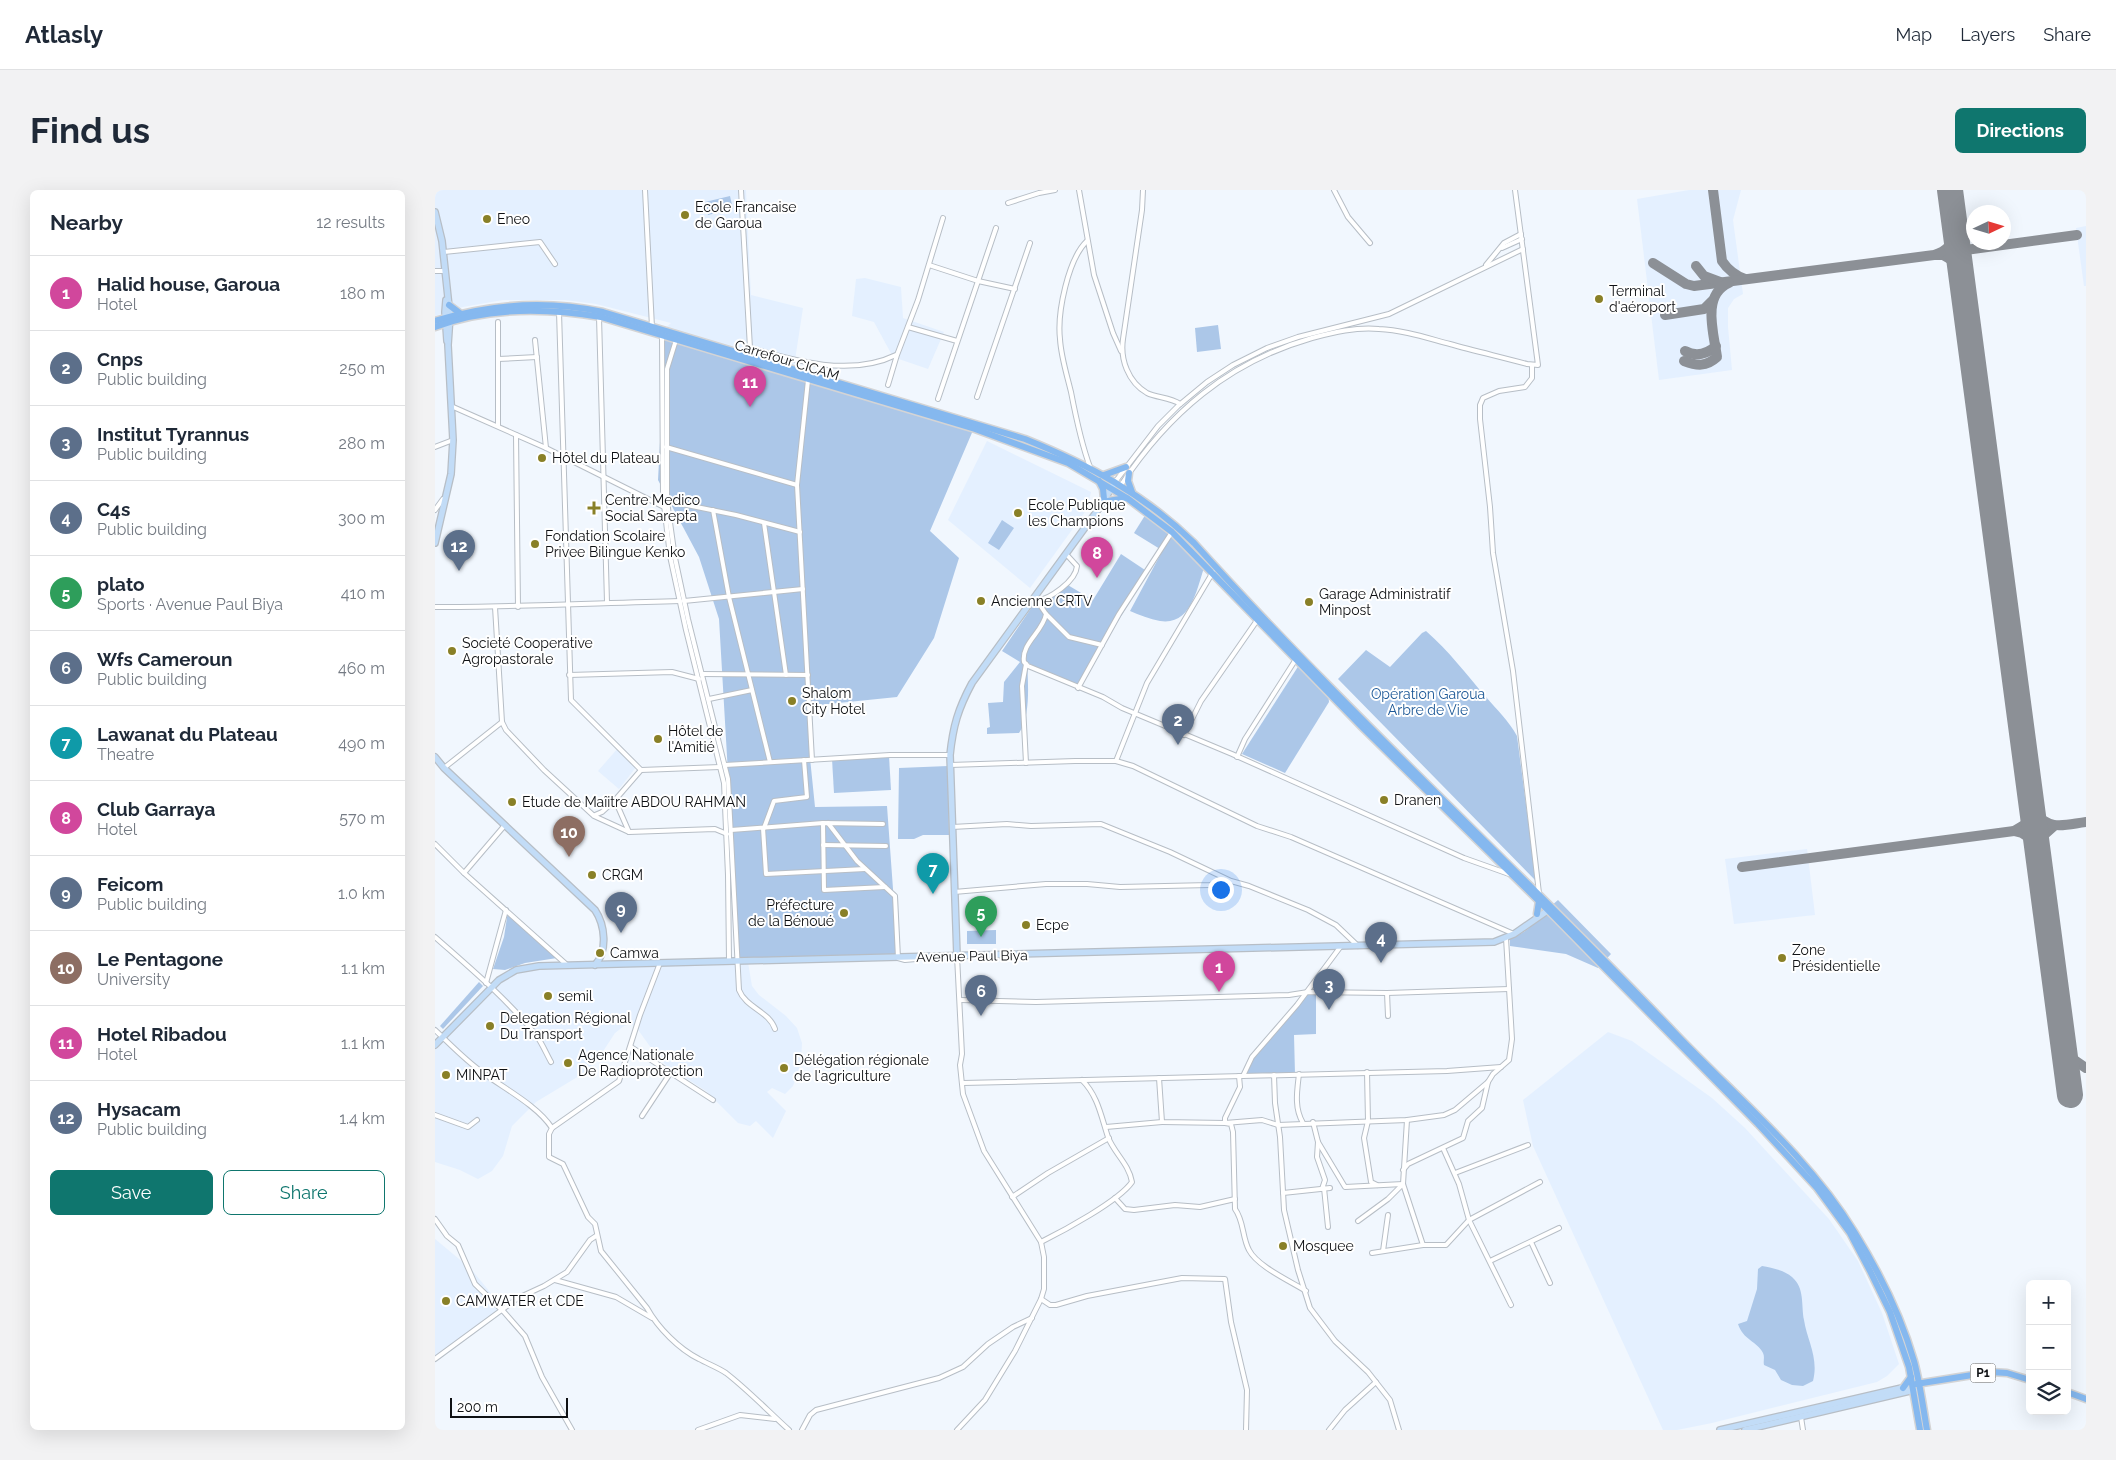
<!DOCTYPE html>
<meta charset="utf-8">
<style>
body{margin:0;font-family:Raleway,sans-serif;background:#f2f2f3;color:#1f2937}
.controls{position:absolute;right:15px;bottom:15px;display:grid;overflow:hidden;border-radius:8px;box-shadow:0 5px 20px #0002}
.controls button{width:45px;height:45px;display:grid;place-items:center;padding:0;border:0;border-bottom:1px solid #e0e1e3;background:#fff;color:#1f2937;font:25px sans-serif}
.compass{position:absolute;left:1531px;top:15px;width:45px;height:45px;border-radius:50%;background:#fff;box-shadow:0 5px 20px #0002;rotate:86deg}
.scale{position:absolute;left:15px;bottom:12px;width:118px;box-sizing:border-box;padding-left:5px;border:2px solid #0f1114;border-top:0;font-size:14px;line-height:18px;white-space:nowrap;color:#0f1114;-webkit-text-stroke:4px #fff;paint-order:stroke}
.you{position:absolute;left:785px;top:699px;width:18px;height:18px;margin:-12px;border:4px solid #fff;border-radius:50%;background:#1a73e8;box-shadow:0 0 0 8px #1a73e833}
.badge{display:grid;place-items:center;width:32px;height:32px;border-radius:50%;background:#0f766e;color:#fff;font-size:16px;font-weight:700}
.pin{position:absolute;translate:-50% -41px;filter:drop-shadow(0 1px 2px #0008)}
.pin::after{content:'';position:absolute;top:26px;width:18px;height:15px;background:inherit;clip-path:polygon(0 0,100% 0,50% 100%)}
.list{margin:0;padding:0;list-style:none}
h2{display:flex;justify-content:space-between;align-items:center;height:65px;margin:0;padding:0 20px;font-size:21px}
h2 small{font-size:16px;font-weight:400;color:#747a83}
.list li{display:grid;grid-template-columns:32px 1fr auto;gap:15px;align-items:center;box-sizing:border-box;height:75px;padding:0 20px;border-top:1px solid #e0e1e3}
.list b{display:block;font-size:19px;white-space:nowrap}
.list p{margin:0;font-size:16px;white-space:nowrap;color:#747a83}
.list em{font-size:16px;font-style:normal;color:#747a83}
.actions{display:flex;gap:10px;padding:15px 20px}
.actions a{flex:1;padding:11px 0;border:1px solid #0f766e;border-radius:8px;text-align:center;font-size:18px;color:#0f766e}
.actions .main{background:#0f766e;color:#fff}
.icon{flex:none;width:28px;height:28px;fill:none;stroke:currentColor;stroke-width:2;stroke-linecap:round;stroke-linejoin:round}
.map{position:relative;flex:none;width:1651px;height:1240px;overflow:hidden;border-radius:8px}
header{display:flex;align-items:center;gap:30px;box-sizing:border-box;height:70px;padding:0 25px;background:#fff;border-bottom:1px solid #e0e1e3}
header strong{font-size:24px}
nav{display:flex;gap:28px;margin-inline-start:auto;font-size:18px}
.intro{display:flex;align-items:center;justify-content:space-between;box-sizing:border-box;height:120px;padding:0 30px}
h1{margin:0;font-size:35px}
.button{padding:12px 22px;border-radius:8px;background:#0f766e;color:#fff;font-size:18px;font-weight:700}
main{display:flex;gap:30px;padding:0 30px}
aside{flex:1;background:#fff;border-radius:8px;box-shadow:0 5px 20px #0002}
.map>svg:first-child{display:block}
</style>
<header>
<strong>Atlasly</strong>
<nav><a>Map</a><a>Layers</a><a>Share</a></nav>
</header>
<div class="intro"><h1>Find us</h1><a class="button">Directions</a></div>
<main>
<aside>
<h2>Nearby<small>12 results</small></h2>
<ul class="list">
<li><span class="badge" style="background:#d1479c">1</span><div><b>Halid house, Garoua</b><p>Hotel</p></div><em>180 m</em></li>
<li><span class="badge" style="background:#5c6f8a">2</span><div><b>Cnps</b><p>Public building</p></div><em>250 m</em></li>
<li><span class="badge" style="background:#5c6f8a">3</span><div><b>Institut Tyrannus</b><p>Public building</p></div><em>280 m</em></li>
<li><span class="badge" style="background:#5c6f8a">4</span><div><b>C4s</b><p>Public building</p></div><em>300 m</em></li>
<li><span class="badge" style="background:#2e9e5b">5</span><div><b>plato</b><p>Sports · Avenue Paul Biya</p></div><em>410 m</em></li>
<li><span class="badge" style="background:#5c6f8a">6</span><div><b>Wfs Cameroun</b><p>Public building</p></div><em>460 m</em></li>
<li><span class="badge" style="background:#0f9aa8">7</span><div><b>Lawanat du Plateau</b><p>Theatre</p></div><em>490 m</em></li>
<li><span class="badge" style="background:#d1479c">8</span><div><b>Club Garraya</b><p>Hotel</p></div><em>570 m</em></li>
<li><span class="badge" style="background:#5c6f8a">9</span><div><b>Feicom</b><p>Public building</p></div><em>1.0 km</em></li>
<li><span class="badge" style="background:#8d6e63">10</span><div><b>Le Pentagone</b><p>University</p></div><em>1.1 km</em></li>
<li><span class="badge" style="background:#d1479c">11</span><div><b>Hotel Ribadou</b><p>Hotel</p></div><em>1.1 km</em></li>
<li><span class="badge" style="background:#5c6f8a">12</span><div><b>Hysacam</b><p>Public building</p></div><em>1.4 km</em></li>
</ul>
<div class="actions"><a class="main">Save</a><a>Share</a></div>
</aside>
<div class="map">
<svg width="1651" height="1240" viewBox="0 0 1651 1240">
<rect width="100%" height="100%" fill="#f1f7fe"/>
<g fill="#e4f0ff">
<path d="M0,0H311L316,105L368,118L360,170V184L225,143L236,133L161,114L130,110H68L28,117L0,126Z"/>
<path d="M1254,0H1306L1298,30L1308,104L1299,109L1293,118V137L1297,180L1224,190L1202,9Z"/>
<path d="M1651,36V96H1649L1641,38Z"/>
<path d="M430,88L466,97L468,128L509,142L493,179L458,167L439,132L417,126L421,89Z"/>
<path d="M552,251L656,302L652,319L595,398L513,330Z"/>
<path d="M184,557L202,576L184,599L163,581Z"/>
<path d="M1372,659L1380,725L1299,734L1290,669Z"/>
<path d="M313,772L317,796L324,805L351,826L362,838L367,853L366,873L358,896L350,904L337,898L332,902L351,921L338,948L321,931L315,936L303,933L271,901L232,876L219,862L201,837L196,834L189,836L180,843L163,869L149,883L101,912L77,936L68,966L57,981L43,989L25,980L0,972V855L64,790L92,778Z"/>
<path d="M1173,842L1197,851L1277,908L1310,938L1394,1029L1423,1071L1447,1123L1464,1174L1452,1186L1442,1192L1277,1233L1242,1240H1228L1098,956L1088,910Z"/>
<path d="M0,1049L36,1079L69,1119L0,1167Z"/>
</g>
<g fill="#acc7e8">
<path d="M295,6L298,19L273,25L270,12Z"/>
<path d="M783,135L786,159L762,162L760,138Z"/>
<path d="M225,143L539,238L495,341L524,368L499,448L462,507L374,516L375,568L380,617L452,616L463,768L304,772L284,429L264,367L223,290L227,214Z"/>
<path d="M713,324L735,343L725,359L699,343L709,327Z"/>
<path d="M567,330L579,338L564,360L553,353Z"/>
<path d="M736,345L770,375C762,397 757,436 725,431C715,429 704,425 695,421Z"/>
<path d="M686,364L713,382L644,495L610,483L592,472C593,491 596,527 584,543L552,544V538L555,537L553,513L568,512L569,492L585,472L567,461L603,408H609L631,394L658,410Z"/>
<path d="M991,441C1014,461 1031,484 1051,507C1062,520 1074,531 1082,546L1101,691L903,489L931,460L955,477L987,443Z"/>
<path d="M866,472L893,502L894,512L850,583L807,564Z"/>
<path d="M454,566L456,600L399,603L397,569Z"/>
<path d="M513,576L514,645H488L479,649H463L464,578Z"/>
<path d="M1123,710L1176,764L1163,778L1131,764L1075,756V748C1097,742 1106,724 1123,710Z"/>
<path d="M73,721L122,768L90,773L70,780L58,779L69,747Z"/>
<path d="M561,740V754H532V741Z"/>
<path d="M44,792L48,796L8,839L5,836Z"/>
<path d="M873,802L881,803V844L859,845L860,884L808,886L810,877Z"/>
<path d="M1327,1076C1337,1078 1349,1080 1357,1087C1370,1098 1366,1115 1369,1130C1372,1150 1384,1168 1378,1191L1368,1196L1357,1195L1346,1190L1340,1180L1329,1175C1328,1171 1330,1167 1328,1163C1322,1151 1308,1150 1303,1134L1312,1131L1322,1099L1323,1079Z"/>
</g>
<g fill="none" stroke-linecap="round" stroke-linejoin="round">
<g stroke="#8c9096" stroke-width="10">
<path d="M1278,0L1287,71C1293,80 1299,85 1310,89"/>
<path d="M1523,61L1642,45"/>
<path d="M1500,65H1508L1525,75"/>
<path d="M1218,73L1251,94L1259,96L1499,65C1513,61 1517,54 1520,41"/>
<path d="M1261,76L1269,86L1285,92"/>
<path d="M1230,125L1269,119L1277,111"/>
<path d="M1250,161C1261,167 1272,164 1281,156"/>
<path d="M1249,171C1262,176 1271,177 1282,167C1279,144 1266,105 1294,93"/>
<path d="M1579,641L1587,643L1601,652L1619,636"/>
<path d="M1307,677L1579,641L1589,635L1598,622C1616,641 1628,635 1651,632"/>
<path d="M1629,863L1651,878"/>
</g>
<path stroke="#8c9096" stroke-width="26" d="M1515,0L1635,905"/>
<defs>
<g id="street">
<path d="M210,0L217,137"/>
<path d="M306,0L315,158L313,166"/>
<path d="M644,0L659,85L678,143L686,161"/>
<path d="M708,0L707,20L688,149C685,169 693,192 712,203C722,208 735,207 745,214"/>
<path d="M899,0L913,27L935,53"/>
<path d="M573,13L604,3L620,0"/>
<path d="M652,51C633,69 622,123 625,149C626,167 632,185 636,202C641,228 646,253 655,277"/>
<path d="M1067,58L1087,49"/>
<path d="M9,62L105,52L120,74"/>
<path d="M494,75L543,91L580,99"/>
<path d="M1051,75L1069,53L1086,44"/>
<path d="M0,81H9"/>
<path d="M124,122L136,510L206,580L285,577"/>
<path d="M164,127L172,412"/>
<path d="M473,137L522,151"/>
<path d="M227,145L228,306L235,366L251,440L289,593L293,685L294,771"/>
<path d="M100,150L111,258"/>
<path d="M241,150L232,179V311L240,368L253,429L293,589L304,800C311,818 334,821 340,839"/>
<path d="M315,158C360,171 416,187 461,165"/>
<path d="M63,169L102,167"/>
<path d="M1097,175V188L1090,197L1064,201L1048,208L1045,215V229L1055,317L1058,363L1078,481L1104,703"/>
<path d="M373,190L362,295L377,570"/>
<path d="M453,195L462,165L483,110L508,28"/>
<path d="M542,207L595,53"/>
<path d="M503,209L561,38"/>
<path d="M16,216L111,258L229,317"/>
<path d="M63,236V132"/>
<path d="M81,245L83,417"/>
<path d="M0,257L18,250"/>
<path d="M231,257L362,295"/>
<path d="M680,292L723,236L743,216L772,192L798,175L832,158L863,147L954,124L1088,59"/>
<path d="M686,295C733,224 793,172 877,148C899,142 921,137 944,139C968,140 992,148 1015,154C1040,161 1066,167 1092,174L1103,175L1080,0"/>
<path d="M232,311L301,325L365,342"/>
<path d="M0,320L8,309"/>
<path d="M278,320L294,407L335,572"/>
<path d="M329,333L351,485"/>
<path d="M249,411L368,399"/>
<path d="M601,411C615,409 641,391 642,376L631,364"/>
<path d="M603,412L611,424C608,442 586,453 589,472L593,476L668,507L687,518L797,564L1029,668L1074,684"/>
<path d="M0,417C82,417 163,413 245,411"/>
<path d="M60,417L67,532L71,540L109,580L159,626L194,642L280,639L292,644"/>
<path d="M611,424L634,447L667,455"/>
<path d="M267,484L373,485"/>
<path d="M134,485L237,482L264,489"/>
<path d="M643,498L684,424L737,342"/>
<path d="M274,509L317,500"/>
<path d="M749,545L766,511L823,429"/>
<path d="M802,567L810,549L861,469"/>
<path d="M681,571L712,493L778,382"/>
<path d="M591,573L587,496L591,474"/>
<path d="M290,575L455,565H515"/>
<path d="M515,575L640,571H681L698,576L822,636L856,647L1079,744"/>
<path d="M9,578L67,532"/>
<path d="M160,625L167,622L180,610"/>
<path d="M388,633L389,700L450,697"/>
<path d="M393,633L422,671L460,706L463,768L470,770L481,769"/>
<path d="M517,637L572,634L596,636L666,634L735,662L796,691L814,696L873,720L901,735L923,756"/>
<path d="M328,638L331,684L430,679"/>
<path d="M329,638L339,611L372,607L369,570"/>
<path d="M296,640L388,633L448,634"/>
<path d="M194,642L180,610L206,580"/>
<path d="M0,654L29,683L132,775"/>
<path d="M388,655L451,656"/>
<path d="M29,683L70,635"/>
<path d="M519,702L611,694H652L685,697L775,695L795,691"/>
<path d="M0,747C35,778 71,808 101,845C107,853 111,863 116,872"/>
<path d="M520,766H522L527,864L525,875L528,904L549,961L606,1052L609,1067V1099L606,1109L580,1161L550,1210L522,1240"/>
<path d="M51,793L71,720"/>
<path d="M952,803L953,826"/>
<path d="M525,810L601,812L854,805L873,802L952,803L1074,799"/>
<path d="M0,840C15,854 30,870 47,882C68,898 102,915 117,938L114,944V967L128,974L153,1027L160,1034L166,1061L212,1118C223,1138 244,1159 264,1169C273,1174 282,1177 291,1183C313,1200 333,1221 354,1240"/>
<path d="M196,857L278,910"/>
<path d="M932,882L933,931L929,948L936,992L942,995"/>
<path d="M864,884C862,901 859,918 868,933"/>
<path d="M839,885L840,913L845,947L849,1020L863,1080L875,1118L900,1151L933,1182L955,1210L964,1240"/>
<path d="M804,886L805,897L790,928V933L796,934L798,942L800,1019C809,1031 807,1047 814,1060C822,1076 855,1091 871,1101"/>
<path d="M808,886L817,867L862,815L906,756"/>
<path d="M724,888L727,932L790,933L827,930L843,935L972,930L1009,925L1020,920L1053,892L1058,884L1074,870L1077,849L1071,748"/>
<path d="M528,893L1012,881L1066,877"/>
<path d="M0,925L33,937L42,930"/>
<path d="M207,926L236,882"/>
<path d="M972,930L968,994L988,1055"/>
<path d="M878,932L883,952L910,997L968,994"/>
<path d="M671,937L727,932"/>
<path d="M117,938L184,891L205,825L225,773"/>
<path d="M883,952L882,967L890,990L887,999"/>
<path d="M1008,958L1024,994L1034,1030L1076,1115"/>
<path d="M968,980L973,974L1028,948L1033,931L1047,918L1053,892"/>
<path d="M1020,983L1093,955"/>
<path d="M889,998L893,1037"/>
<path d="M848,1003L895,998"/>
<path d="M577,1007L613,983L674,948"/>
<path d="M680,1008L690,1019L699,1020L740,1015L765,1017L800,1009"/>
<path d="M0,1029L12,1046L23,1055L40,1094L69,1122L90,1146L107,1187L137,1240"/>
<path d="M923,1031L953,1009L968,994"/>
<path d="M606,1052C628,1041 684,1011 697,992C694,974 679,963 673,947C666,926 663,906 647,890"/>
<path d="M1096,1052L1115,1093"/>
<path d="M948,1061L953,1025"/>
<path d="M937,1063L988,1055H1011L1034,1030L1105,992"/>
<path d="M1055,1071L1124,1038"/>
<path d="M120,1090L181,1107L217,1128"/>
<path d="M606,1109L615,1115H621L652,1106L747,1088L790,1089L796,1132L812,1200L811,1240"/>
<path d="M0,1169L83,1108L109,1096L132,1082L155,1050L161,1046"/>
<path d="M1366,1227L1368,1240"/>
<path d="M263,1240L305,1225L340,1229"/>
<path d="M367,1240L375,1225L381,1220L504,1188L528,1177L553,1154L578,1137L597,1128"/>
<path d="M894,1240L910,1220L941,1192"/>
</g>
<g id="secondary">
<path d="M0,22L7,51L15,126L13,155L18,250L16,284L0,353"/>
<path d="M11,110L10,122L12,151"/>
<path d="M0,567L9,578L160,720C170,735 173,761 160,775"/>
<path d="M522,766L515,565C518,536 523,519 537,493L665,317L680,292"/>
<path d="M0,855L64,790L81,780L104,776L1059,752L1079,744L1115,719"/>
<path d="M1285,1240L1471,1197"/>
<path d="M1310,1240L1479,1200"/>
</g>
<g id="primary">
<path d="M14,115L26,124"/>
<path d="M0,131C55,114 111,110 168,122L590,249C654,275 709,304 759,353C912,523 1082,677 1240,843C1301,907 1373,966 1420,1043C1444,1082 1466,1126 1479,1171C1485,1193 1488,1217 1492,1240"/>
<path d="M0,137C52,117 112,118 166,127L540,239L633,273L692,308L737,342L927,537L1113,720L1323,934L1382,998L1415,1043L1435,1081L1455,1122L1474,1177L1485,1240"/>
<path d="M694,283L693,291L697,302"/>
<path d="M669,285L691,277"/>
<path d="M664,291L668,299L669,309"/>
<path d="M673,311L691,308"/>
<path d="M1102,724L1104,711"/>
<path d="M1481,1194L1556,1182L1572,1183L1595,1190"/>
<path d="M1468,1198L1476,1187"/>
<path d="M1632,1202L1651,1209"/>
</g>
</defs>
<use href="#street" stroke="#b7bec6" stroke-width="6"/>
<use href="#secondary" stroke="#b7bec6" stroke-width="8"/>
<use href="#primary" stroke="#d4d4d5" stroke-width="9"/>
<use href="#street" stroke="#fff" stroke-width="4"/>
<use href="#secondary" stroke="#c2dcf7" stroke-width="5.5"/>
<use href="#primary" stroke="#85b8ef" stroke-width="6"/>
</g>
<g fill="#898027" stroke="#fff" stroke-width="2">
<circle cx="250" cy="25" r="5"/>
<circle cx="52" cy="29" r="5"/>
<circle cx="1164" cy="109" r="5"/>
<circle cx="107" cy="268" r="5"/>
<path d="M156.5 310.5h5v5h5v5h-5v5h-5v-5h-5v-5h5z"/>
<circle cx="583" cy="323" r="5"/>
<circle cx="100" cy="354" r="5"/>
<circle cx="546" cy="411" r="5"/>
<circle cx="874" cy="412" r="5"/>
<circle cx="17" cy="461" r="5"/>
<circle cx="357" cy="511" r="5"/>
<circle cx="223" cy="549" r="5"/>
<circle cx="949" cy="610" r="5"/>
<circle cx="77" cy="612" r="5"/>
<circle cx="157" cy="685" r="5"/>
<circle cx="409" cy="723" r="5"/>
<circle cx="591" cy="735" r="5"/>
<circle cx="165" cy="763" r="5"/>
<circle cx="1347" cy="768" r="5"/>
<circle cx="113" cy="806" r="5"/>
<circle cx="55" cy="836" r="5"/>
<circle cx="133" cy="873" r="5"/>
<circle cx="349" cy="878" r="5"/>
<circle cx="11" cy="885" r="5"/>
<circle cx="848" cy="1056" r="5"/>
<circle cx="11" cy="1111" r="5"/>
</g>
<g text-anchor="middle" dominant-baseline="central" stroke-width="4" stroke-linejoin="round" paint-order="stroke">
<rect fill="#fff" stroke="#57585a" stroke-width="1" x="1535.5" y="1173.5" width="25" height="19" rx="4"/>
<g font-size="12" font-weight="bold" fill="#0f1114">
<text x="1548" y="1183">P1</text>
</g>
<g font-size="14" fill="#0f1114" stroke="#fff" text-anchor="start">
<text x="260" y="17">Ecole Francaise<tspan x="260" dy="16">de Garoua</tspan></text>
<text x="62" y="29">Eneo</text>
<text x="1174" y="101">Terminal<tspan x="1174" dy="16">d'aéroport</tspan></text>
<text x="117" y="268">Hôtel du Plateau</text>
<text x="170" y="310">Centre Medico<tspan x="170" dy="16">Social Sarepta</tspan></text>
<text x="593" y="315">Ecole Publique<tspan x="593" dy="16">les Champions</tspan></text>
<text x="110" y="346">Fondation Scolaire<tspan x="110" dy="16">Privee Bilingue Kenko</tspan></text>
<text x="884" y="404">Garage Administratif<tspan x="884" dy="16">Minpost</tspan></text>
<text x="556" y="411">Ancienne CRTV</text>
<text x="27" y="453">Societé Cooperative<tspan x="27" dy="16">Agropastorale</tspan></text>
<text x="367" y="503">Shalom<tspan x="367" dy="16">City Hotel</tspan></text>
<text x="233" y="541">Hôtel de<tspan x="233" dy="16">l'Amitié</tspan></text>
<text x="959" y="610">Dranen</text>
<text x="87" y="612">Etude de Maîitre ABDOU RAHMAN</text>
<text x="167" y="685">CRGM</text>
<text x="399" y="715" text-anchor="end">Préfecture<tspan x="399" dy="16">de la Bénoué</tspan></text>
<text x="601" y="735">Ecpe</text>
<text x="1357" y="760">Zone<tspan x="1357" dy="16">Présidentielle</tspan></text>
<text x="175" y="763">Camwa</text>
<text x="123" y="806">semil</text>
<text x="65" y="828">Delegation Régional<tspan x="65" dy="16">Du Transport</tspan></text>
<text x="143" y="865">Agence Nationale<tspan x="143" dy="16">De Radioprotection</tspan></text>
<text x="359" y="870">Délégation régionale<tspan x="359" dy="16">de l'agriculture</tspan></text>
<text x="21" y="885">MINPAT</text>
<text x="858" y="1056">Mosquee</text>
<text x="21" y="1111">CAMWATER et CDE</text>
</g>
<g font-size="14" fill="#0f1114" stroke="#fff">
<text transform="translate(352 170) rotate(17)">Carrefour CICAM</text>
<text transform="translate(537 766) rotate(-1)">Avenue Paul Biya</text>
</g>
<g font-size="14" fill="#1c5897" stroke="#fff">
<text x="993" y="504">Opération Garoua<tspan x="993" dy="16">Arbre de Vie</tspan></text>
</g>
</g>
</svg>
<div class="controls">
<button>+</button>
<button>−</button>
<button><svg class="icon" aria-label="layers" viewBox="0 0 24 24"><path d="M12 4l9 5-9 5-9-5zM3 14l9 5 9-5"/></svg></button>
</div>
<svg class="compass" viewBox="-18 -18 36 36"><path d="M0-13l5 13h-10z" fill="#e53935"/><path d="M0 13l5-13h-10z" fill="#747a83"/></svg>
<div class="scale">200 m</div>
<div class="you"></div>
<div class="pin badge" style="left:784px;top:802px;background:#d1479c">1</div>
<div class="pin badge" style="left:743px;top:555px;background:#5c6f8a">2</div>
<div class="pin badge" style="left:894px;top:820px;background:#5c6f8a">3</div>
<div class="pin badge" style="left:946px;top:773px;background:#5c6f8a">4</div>
<div class="pin badge" style="left:546px;top:747px;background:#2e9e5b">5</div>
<div class="pin badge" style="left:546px;top:826px;background:#5c6f8a">6</div>
<div class="pin badge" style="left:498px;top:704px;background:#0f9aa8">7</div>
<div class="pin badge" style="left:662px;top:388px;background:#d1479c">8</div>
<div class="pin badge" style="left:186px;top:743px;background:#5c6f8a">9</div>
<div class="pin badge" style="left:134px;top:667px;background:#8d6e63">10</div>
<div class="pin badge" style="left:315px;top:217px;background:#d1479c">11</div>
<div class="pin badge" style="left:24px;top:381px;background:#5c6f8a">12</div>
</div>
</main>
